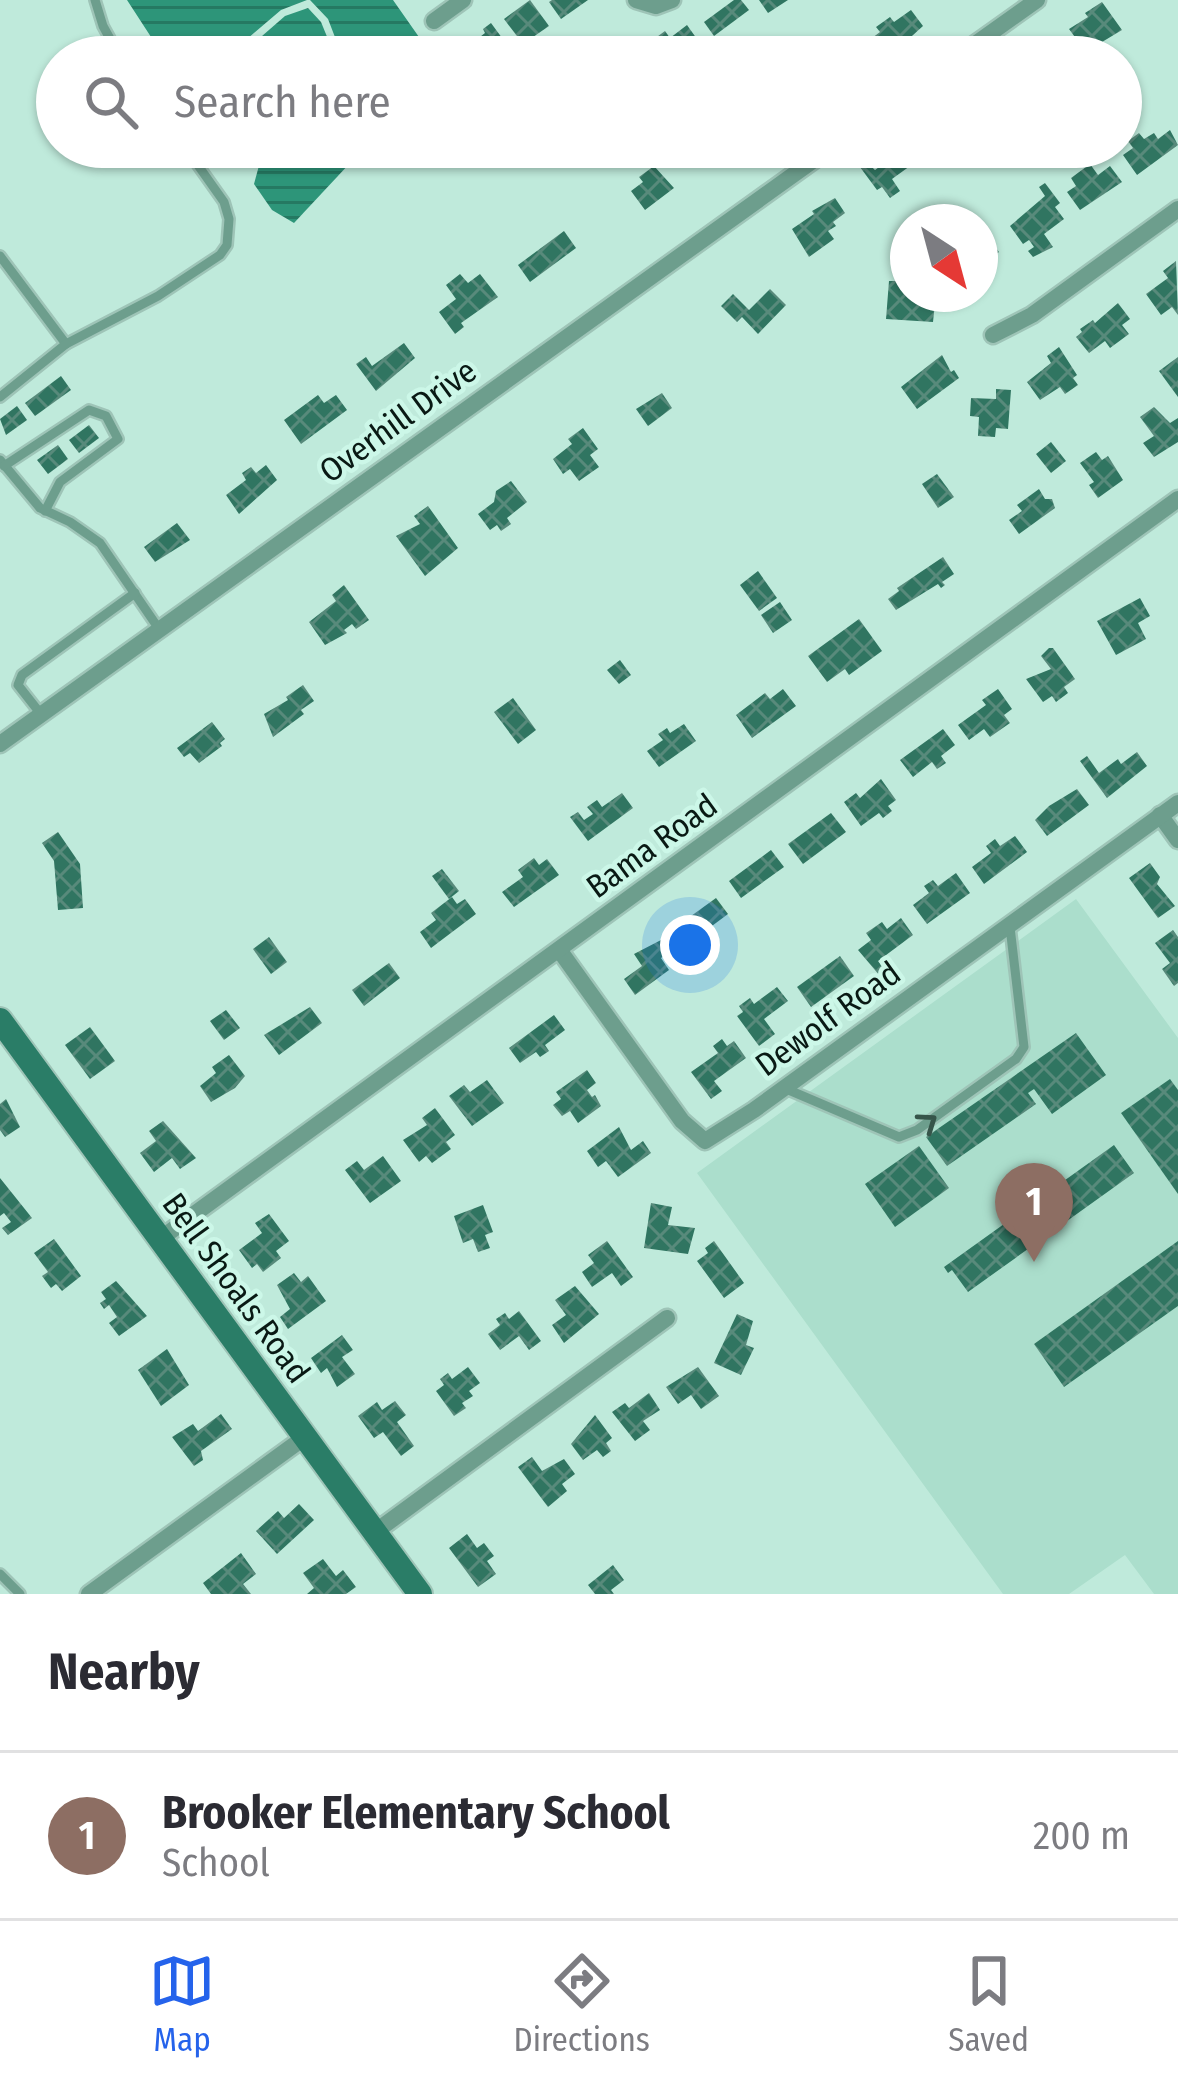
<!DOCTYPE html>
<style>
body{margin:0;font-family:"Fira Sans Condensed",sans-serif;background:#f2f2f3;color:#2b2b33}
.compass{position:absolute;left:890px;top:204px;width:108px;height:108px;border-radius:50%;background:#fff;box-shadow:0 3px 9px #0004;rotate:144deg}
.you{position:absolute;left:690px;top:945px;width:42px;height:42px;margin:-30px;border:9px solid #fff;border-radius:50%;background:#1a73e8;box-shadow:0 0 0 18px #1a73e833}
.badge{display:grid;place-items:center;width:78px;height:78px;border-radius:50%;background:#2563eb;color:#fff;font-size:39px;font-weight:700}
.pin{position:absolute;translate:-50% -99px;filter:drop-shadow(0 3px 6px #0008)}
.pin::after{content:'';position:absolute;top:63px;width:42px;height:36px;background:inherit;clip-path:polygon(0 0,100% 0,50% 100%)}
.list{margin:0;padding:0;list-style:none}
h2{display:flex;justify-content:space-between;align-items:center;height:156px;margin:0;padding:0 48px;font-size:51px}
h2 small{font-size:39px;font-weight:400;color:#7c7c81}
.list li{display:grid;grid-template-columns:78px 1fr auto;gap:36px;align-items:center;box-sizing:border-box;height:168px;padding:0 48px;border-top:3px solid #e1e1e2}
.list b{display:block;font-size:45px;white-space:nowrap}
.list p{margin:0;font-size:39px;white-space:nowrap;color:#7c7c81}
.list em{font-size:39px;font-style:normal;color:#7c7c81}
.icon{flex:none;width:66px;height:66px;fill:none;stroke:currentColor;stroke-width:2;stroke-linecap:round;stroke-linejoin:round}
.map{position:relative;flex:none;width:1178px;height:1594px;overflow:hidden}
.search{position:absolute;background:#fff;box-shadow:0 3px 9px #0004;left:36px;right:36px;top:36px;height:132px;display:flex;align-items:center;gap:30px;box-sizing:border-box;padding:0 42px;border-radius:66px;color:#7c7c81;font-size:45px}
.sheet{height:324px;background:#fff}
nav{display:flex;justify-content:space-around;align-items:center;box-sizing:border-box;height:168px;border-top:3px solid #e1e1e2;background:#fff;font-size:33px;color:#7c7c81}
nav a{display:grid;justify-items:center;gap:6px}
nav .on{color:#2563eb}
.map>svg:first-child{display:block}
</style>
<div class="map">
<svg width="1178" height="1594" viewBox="0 0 1178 1594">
<defs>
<pattern id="water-rules" width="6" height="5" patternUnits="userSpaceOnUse" patternTransform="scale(3)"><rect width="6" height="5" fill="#2d9579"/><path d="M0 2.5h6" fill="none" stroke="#257962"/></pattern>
<pattern id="building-cross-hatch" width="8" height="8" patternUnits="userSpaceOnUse" patternTransform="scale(3)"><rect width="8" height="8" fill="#307561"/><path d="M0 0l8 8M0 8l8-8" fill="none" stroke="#588a7b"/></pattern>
</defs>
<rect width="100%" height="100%" fill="#bfeadb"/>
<path fill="#abdecc" d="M1076,899L1178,1038V1594H1154L1125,1555L1069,1594H1003L697,1173Z"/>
<g fill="url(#water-rules)">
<path d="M127,0H307L281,10L226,57H164Z"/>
<path d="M310,0H393L433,57H329L338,45L328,19Z"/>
<path d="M308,8L321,22L330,44L319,57H238L285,16Z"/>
<path d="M264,147H365L294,223L272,210L254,184Z"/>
</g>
<g fill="url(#building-cross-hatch)">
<path d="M530,0L549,26L523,44L504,19Z"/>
<path d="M552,0H588L561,19L549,2Z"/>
<path d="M734,0H741L749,10L714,36L704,22Z"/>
<path d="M759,0H788L768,13Z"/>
<path d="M1102,2L1122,30L1092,48L1086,40L1080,44L1069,29L1088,17L1085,13Z"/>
<path d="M911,10L923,26L902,45L900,42L880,57L868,41L880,32L876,27L890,17L894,22Z"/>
<path d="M491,23L511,50L501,57H475L467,47L485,33L483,29Z"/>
<path d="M687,25L697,39L691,44L695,51L687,57H661L650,42L665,31L670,38Z"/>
<path d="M1170,130L1178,145L1137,175L1123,155L1133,148L1128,141L1139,133L1144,139L1154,133L1158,139Z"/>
<path d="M655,147H682L687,155L673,165L670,159L666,162Z"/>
<path d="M737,147H761L745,159Z"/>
<path d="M900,152L910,166L892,179L900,191L890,198L882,187L877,190L857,163L863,159L875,170Z"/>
<path d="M1090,164L1098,175L1110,166L1122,182L1080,210L1067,192L1076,186L1071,178Z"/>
<path d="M654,166L674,188L645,210L631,191L643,182L639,177Z"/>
<path d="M1045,183L1060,203L1055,207L1064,219L1044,234L1053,247L1033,257L1028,251L1034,247L1029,240L1023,244L1010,226L1045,196L1039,187Z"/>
<path d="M835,198L845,213L833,222L836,226L828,231L834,239L809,257L792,229L814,214L812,211Z"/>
<path d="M564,231L576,248L530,282L518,265Z"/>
<path d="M984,232L999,252L980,266V235Z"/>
<path d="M1176,261L1178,315L1172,307L1161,315L1146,294L1168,278L1163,271Z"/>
<path d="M897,272L908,273V294H925L924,302L935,303L933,322L886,319L889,281H897Z"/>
<path d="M460,274L468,283L480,274L498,297L461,323L464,327L455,334L439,312L456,299L446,285Z"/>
<path d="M770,289L786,305L758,334L742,317L737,322L721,306L733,294L749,310Z"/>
<path d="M1118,303L1130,319L1122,325L1129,334L1110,348L1105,341L1089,353L1076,337L1082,332L1080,329L1093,320L1095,323Z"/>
<path d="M404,343L415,358L376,391L356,364L366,357L372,366Z"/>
<path d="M1059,347L1077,375L1073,378L1078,385L1065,394L1060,387L1040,400L1027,382L1051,363L1047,356Z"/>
<path d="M942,355L951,372L954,370L959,378L917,409L901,387Z"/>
<path d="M1178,357V397L1159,371Z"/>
<path d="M61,376L71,390L35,416L25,403Z"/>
<path d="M996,389L1011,390L1008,429L996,428L995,437L978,436L979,417L970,416L971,398L996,399Z"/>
<path d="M662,393L672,408L648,426L636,409Z"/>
<path d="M318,395L324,403L336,395L347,410L301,444L284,420Z"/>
<path d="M17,406L27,420L6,435L0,419Z"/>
<path d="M1154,407L1170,423L1178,418V442L1154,457L1143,443L1154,436L1140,417Z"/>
<path d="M89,425L99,438L79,453L69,440Z"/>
<path d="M583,428L598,449L590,455L599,467L579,481L570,469L563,474L553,459L572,444L568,439Z"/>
<path d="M1051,442L1066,461L1051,473L1036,454Z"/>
<path d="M58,445L68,459L48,474L37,460Z"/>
<path d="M1096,452L1102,460L1108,456L1123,480L1098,498L1089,485L1094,482L1080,463Z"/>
<path d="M266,465L277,480L239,514L226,495L246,480L242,473L251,467L256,473Z"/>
<path d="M937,474L954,497L938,508L922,484Z"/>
<path d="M511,481L527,502L507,518L511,524L501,531L497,525L490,530L478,514L494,502L496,491Z"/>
<path d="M1039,489L1045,499H1052L1055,508L1019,534L1009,520L1022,511L1017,505Z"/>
<path d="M428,506L458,548L425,576L396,536L420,524L414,516Z"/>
<path d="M177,523L190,540L155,562L144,547Z"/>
<path d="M943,557L954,574L942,582L945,585L941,588L938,584L896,610L888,599L899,591L897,588Z"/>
<path d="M758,571L777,598L759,611L740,585Z"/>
<path d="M344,585L369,620L356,629L352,624L344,630L347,633L325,645L309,622L336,601L332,595Z"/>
<path d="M1140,598L1150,616L1138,623L1146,639L1116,655L1097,621Z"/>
<path d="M780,602L792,620L773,633L761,615Z"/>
<path d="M859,619L882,651L849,675L845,669L827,682L808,656Z"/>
<path d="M1049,648H1053L1075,679L1064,687L1068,693L1056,702L1052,696L1043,702L1026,679L1051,669L1041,656Z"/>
<path d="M620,660L631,675L619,684L607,670Z"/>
<path d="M303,685L314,701L301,710L304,714L273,737L264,714L288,700L286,697Z"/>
<path d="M783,689L796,706L752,738L736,715L765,693L770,699Z"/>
<path d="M998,689L1012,709L1004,715L1010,723L990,737L984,729L969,740L958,725L986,705L982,700Z"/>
<path d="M513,698L536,730L518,744L494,712Z"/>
<path d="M212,722L225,739L220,743L222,746L199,763L190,753L184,757L177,748Z"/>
<path d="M684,724L696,741L659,767L647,751L663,740L658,734L667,728L670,733Z"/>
<path d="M943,729L955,745L941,756L946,763L937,769L932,762L913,777L900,760Z"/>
<path d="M1137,752L1147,766L1107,798L1080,761L1087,756L1099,773L1118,759L1121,764Z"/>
<path d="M881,779L896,800L888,806L892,811L883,818L879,813L861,826L844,802L856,793L860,798Z"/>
<path d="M1077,789L1089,805L1047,836L1035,820L1049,806Z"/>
<path d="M622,793L633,808L588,841L570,817L578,812L584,820L593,814L587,807L597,800L602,807Z"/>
<path d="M831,813L846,832L803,864L788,844Z"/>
<path d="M58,832L80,864L83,908L58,910L54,861L42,843Z"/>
<path d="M1015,836L1027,852L984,884L972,867L991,853L986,846L995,839L1000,846Z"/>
<path d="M771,850L784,867L741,898L729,881Z"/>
<path d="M534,858L539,865L547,859L559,875L514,907L502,892L523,877L518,870Z"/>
<path d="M1150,863L1160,877L1157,884L1175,906L1158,918L1129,878Z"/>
<path d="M442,869L459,891L449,899L432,876Z"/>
<path d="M956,873L970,893L927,924L913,905L929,893L924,886L933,880L938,886Z"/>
<path d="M452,897L457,904L465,899L476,914L431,948L420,932L436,920L431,913Z"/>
<path d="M716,898L728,914L685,946L673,929Z"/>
<path d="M901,918L913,935L878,961L886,972L880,976L858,950L871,940L866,933L882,922L887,929Z"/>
<path d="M1173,930L1178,937V983L1174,986L1162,969L1170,963L1155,943Z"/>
<path d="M269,937L287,962L271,974L253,949Z"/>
<path d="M661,940L670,952L661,958L669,970L635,995L624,979L642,966L634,954Z"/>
<path d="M840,956L854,976L811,1007L797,987Z"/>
<path d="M389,963L400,978L364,1006L352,990Z"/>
<path d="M777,987L788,1001L764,1019L775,1034L759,1046L737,1016L743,1012L739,1006L750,998L754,1004Z"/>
<path d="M310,1007L322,1023L279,1055L264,1035Z"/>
<path d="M226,1010L240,1028L224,1040L210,1021Z"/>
<path d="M554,1015L565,1030L545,1045L549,1051L540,1057L536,1052L520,1063L509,1048Z"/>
<path d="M90,1027L115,1061L90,1079L65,1045Z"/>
<path d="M1076,1033L1106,1075L1052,1114L1034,1089L1028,1093L1036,1104L947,1166L926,1137Z"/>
<path d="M722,1039L727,1046L734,1041L746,1058L714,1081L722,1091L711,1099L691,1072L718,1053L713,1046Z"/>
<path d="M229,1055L245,1076L235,1088L211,1102L200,1086L216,1073L212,1067Z"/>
<path d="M587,1070L596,1083L587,1090L592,1097L595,1095L601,1106L578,1123L570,1111L562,1116L553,1105L561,1099L556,1092Z"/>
<path d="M1170,1079L1178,1090V1194L1121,1113Z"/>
<path d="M487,1080L504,1103L472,1126L449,1096L464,1085L470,1092Z"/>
<path d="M6,1099L20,1127L5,1137L0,1130V1104Z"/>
<path d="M435,1108L455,1135L446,1142L451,1149L432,1163L426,1156L419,1162L403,1140L427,1125L422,1118Z"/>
<path d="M163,1121L196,1158L180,1169L172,1158L154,1172L140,1153L156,1141L149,1131Z"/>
<path d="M619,1127L631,1150L643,1141L651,1153L618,1177L606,1161L598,1167L587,1151Z"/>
<path d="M1114,1145L1134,1173L968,1292L952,1270L948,1273L944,1267Z"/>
<path d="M919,1146L949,1188L895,1227L865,1184Z"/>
<path d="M383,1156L401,1181L370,1203L345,1170L357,1161L364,1170Z"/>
<path d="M0,1178L32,1218L8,1235L2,1228L11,1222L4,1213L0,1216Z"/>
<path d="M651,1203L672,1207L668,1225L695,1228L688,1254L644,1248Z"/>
<path d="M483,1205L493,1232L485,1235L490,1248L478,1252L473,1239L463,1243L454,1216Z"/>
<path d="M269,1214L289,1241L276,1251L281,1258L263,1272L257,1264L252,1268L239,1250L262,1233L255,1223Z"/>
<path d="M54,1239L81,1276L62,1291L56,1284L51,1288L42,1276L48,1272L34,1253Z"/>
<path d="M607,1241L633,1277L621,1286L612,1273L592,1287L582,1272L594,1263L588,1255Z"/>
<path d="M714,1241L744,1283L724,1298L697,1261L708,1253L705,1248Z"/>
<path d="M1178,1241V1306L1064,1387L1034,1344Z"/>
<path d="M294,1273L301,1282L308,1276L326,1301L288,1329L280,1317L290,1309L277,1285Z"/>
<path d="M116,1281L147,1316L119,1336L109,1323L117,1317L109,1305L104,1309L100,1303L106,1299L101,1292Z"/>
<path d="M575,1286L599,1314L564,1343L552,1325L566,1315L555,1300Z"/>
<path d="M519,1311L541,1341L529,1350L519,1336L500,1350L488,1334L500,1325L496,1319L505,1313L509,1319Z"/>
<path d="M737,1314L753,1321L746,1345L754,1348L741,1375L714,1363Z"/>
<path d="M342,1335L353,1350L342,1357L355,1374L337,1387L327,1368L321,1373L311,1358Z"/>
<path d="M167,1349L189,1385L161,1406L138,1370Z"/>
<path d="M468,1367L480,1383L469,1391L473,1396L462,1403L466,1408L454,1416L436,1391L444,1385L440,1379L448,1373L452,1379Z"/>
<path d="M698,1367L719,1396L701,1409L691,1395L678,1404L666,1387Z"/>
<path d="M649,1393L660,1410L643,1421L650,1430L635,1441L612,1412L625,1403L629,1408Z"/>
<path d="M395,1401L406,1415L397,1422L414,1446L401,1456L383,1432L374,1438L358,1416L377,1402L382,1410Z"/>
<path d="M221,1414L232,1429L201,1451L203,1460L194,1466L172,1437L193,1424L198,1431Z"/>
<path d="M595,1415L612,1438L606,1443L611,1451L603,1457L597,1450L583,1460L571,1444Z"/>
<path d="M532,1457L542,1471L564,1459L575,1474L562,1484L567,1491L548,1507L518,1467Z"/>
<path d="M299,1504L314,1520L277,1554L256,1531L278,1511L284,1518Z"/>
<path d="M467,1534L477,1548L484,1543L494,1556L487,1561L496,1574L478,1587L449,1548Z"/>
<path d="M241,1553L256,1574L243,1584L251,1594H211L203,1583Z"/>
<path d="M323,1559L336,1576L343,1570L356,1587L346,1594H307L314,1588L303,1573Z"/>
<path d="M613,1565L624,1580L611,1590L614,1594H595L588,1585Z"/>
</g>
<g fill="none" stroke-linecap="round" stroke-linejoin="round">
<defs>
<g id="service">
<path d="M95,0L103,26L120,57"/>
<path d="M0,256L66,344L158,296L220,255L227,245L229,219L224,202L185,147"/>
<path d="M0,397L66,344"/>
<path d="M0,460L40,508L70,522L100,543L159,629"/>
<path d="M4,466L89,410L106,416L118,439L60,482L45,511"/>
<path d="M40,713L18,685L22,675L135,593"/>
<path d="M784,1088L899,1137L917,1130L1016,1059L1024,1047L1010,927"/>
<path d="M0,1574L20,1594"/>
</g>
<g id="minor">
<path d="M636,0L656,6L672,0"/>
<path d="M434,21L463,0"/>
<path d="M957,57L1037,0"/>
<path d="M993,335L1032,315L1178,209"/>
<path d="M0,744L832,147"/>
<path d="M1160,815L1178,840"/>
<path d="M560,951L682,1121L705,1141L754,1110L1178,803"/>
<path d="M160,1239L1178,499"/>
<path d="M375,1532L667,1318"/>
<path d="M89,1594L305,1437"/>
</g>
<path id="secondary" d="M0,1020L420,1594"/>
</defs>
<use href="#service" stroke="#9ec4b7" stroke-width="14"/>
<use href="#minor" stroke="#9ec4b7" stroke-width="21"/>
<use href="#secondary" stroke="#9ec4b7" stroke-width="28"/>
<use href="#service" stroke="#6d9e8d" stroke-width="9"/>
<use href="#minor" stroke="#6d9e8d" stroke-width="16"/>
<use href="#secondary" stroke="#2a7d67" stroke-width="24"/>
</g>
<defs><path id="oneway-chevron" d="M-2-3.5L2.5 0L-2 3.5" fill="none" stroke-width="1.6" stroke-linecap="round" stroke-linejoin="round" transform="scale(3)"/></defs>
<use stroke="#36554a" href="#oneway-chevron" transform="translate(928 1122) rotate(-35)"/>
<g text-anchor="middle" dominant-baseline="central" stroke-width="9" stroke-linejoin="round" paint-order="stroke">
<g font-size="33" fill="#091914" stroke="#ccf7e8">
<text transform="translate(398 421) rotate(-36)">Overhill Drive</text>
<text transform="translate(652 846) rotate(-36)">Bama Road</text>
<text transform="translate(828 1019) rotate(-36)">Dewolf Road</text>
<text transform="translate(236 1288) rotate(54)">Bell Shoals Road</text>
</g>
</g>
</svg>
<svg class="compass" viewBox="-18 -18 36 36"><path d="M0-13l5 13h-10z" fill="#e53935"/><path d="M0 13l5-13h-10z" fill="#7c7c81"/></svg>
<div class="you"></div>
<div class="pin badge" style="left:1034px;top:1262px;background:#8d6e63">1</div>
<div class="search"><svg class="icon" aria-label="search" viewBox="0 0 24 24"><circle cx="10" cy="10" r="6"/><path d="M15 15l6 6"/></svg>Search here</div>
</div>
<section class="sheet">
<h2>Nearby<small></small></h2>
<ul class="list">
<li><span class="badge" style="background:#8d6e63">1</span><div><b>Brooker Elementary School</b><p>School</p></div><em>200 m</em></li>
</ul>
</section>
<nav>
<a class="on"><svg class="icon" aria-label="map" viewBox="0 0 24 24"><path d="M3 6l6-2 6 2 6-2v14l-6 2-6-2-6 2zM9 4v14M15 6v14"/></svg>Map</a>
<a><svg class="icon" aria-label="directions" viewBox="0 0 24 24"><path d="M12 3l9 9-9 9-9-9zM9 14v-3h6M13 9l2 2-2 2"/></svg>Directions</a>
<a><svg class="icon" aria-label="saved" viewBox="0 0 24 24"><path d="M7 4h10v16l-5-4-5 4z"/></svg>Saved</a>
</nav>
